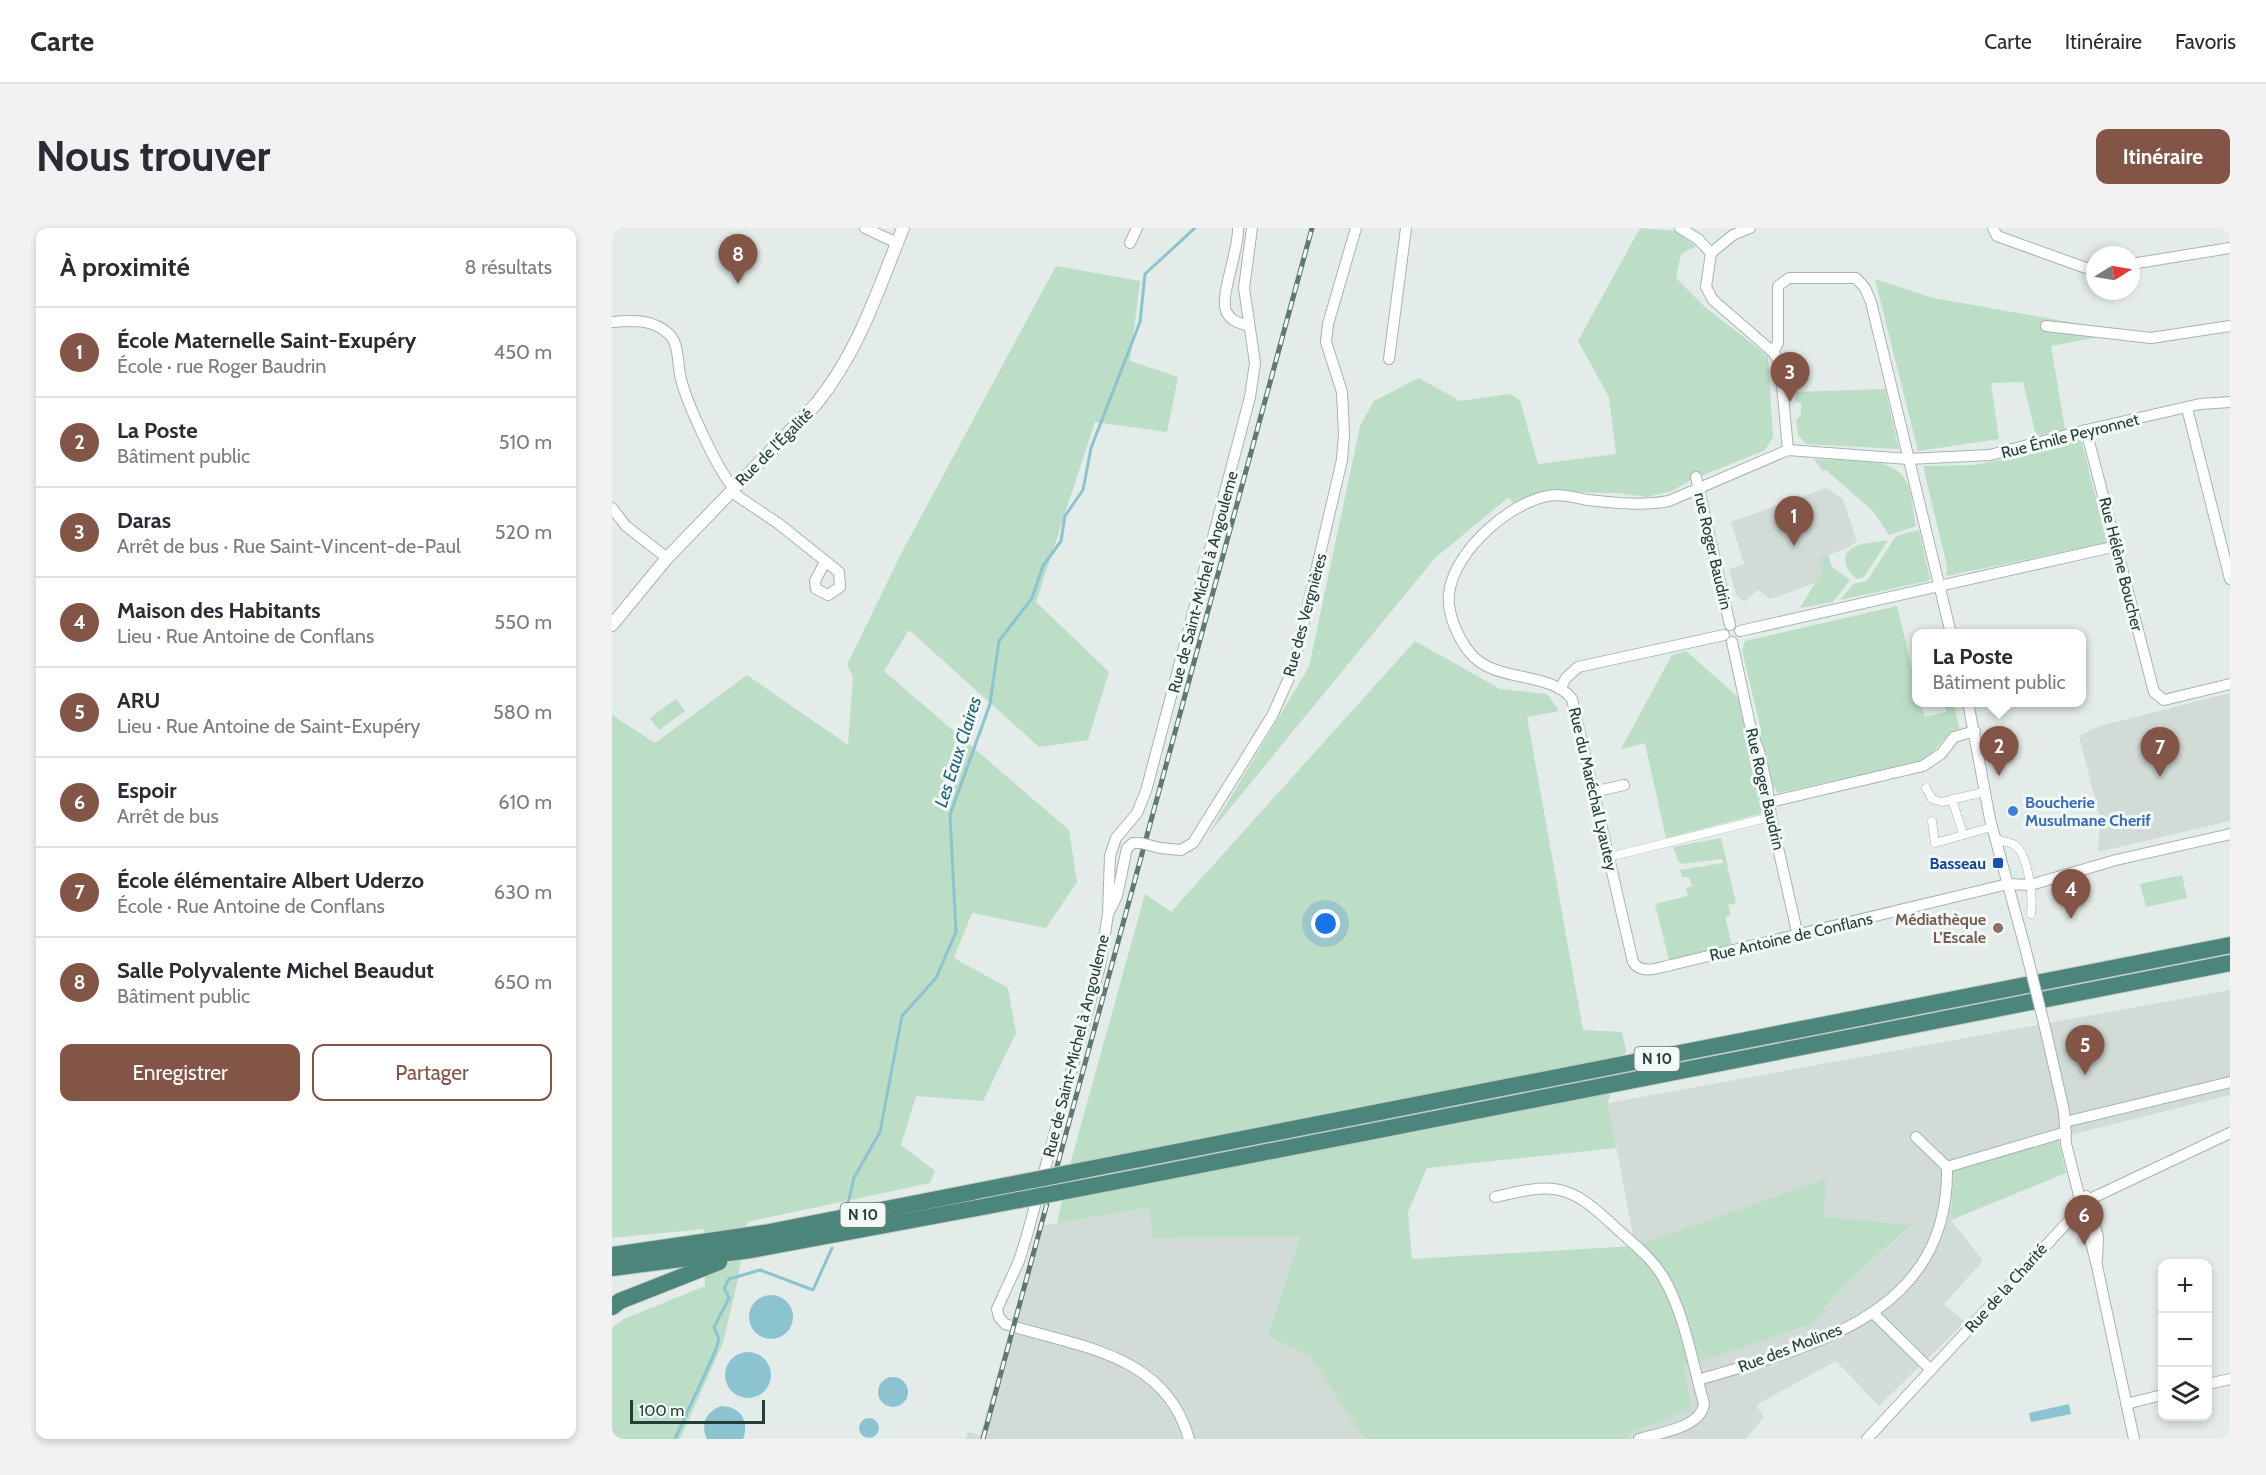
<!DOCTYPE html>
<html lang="fr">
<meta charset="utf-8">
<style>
body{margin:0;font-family:Cabin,sans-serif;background:#f2f2f3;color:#2b2b33}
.controls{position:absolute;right:18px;bottom:18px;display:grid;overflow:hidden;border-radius:12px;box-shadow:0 3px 9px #0003}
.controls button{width:54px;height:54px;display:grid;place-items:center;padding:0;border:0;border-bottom:2px solid #e1e1e2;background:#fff;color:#2b2b33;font:30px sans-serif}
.compass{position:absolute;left:1474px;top:18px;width:54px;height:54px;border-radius:50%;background:#fff;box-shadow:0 3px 9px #0003;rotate:79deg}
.scale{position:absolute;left:18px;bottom:15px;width:135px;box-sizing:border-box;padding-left:6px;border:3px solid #233d37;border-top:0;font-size:16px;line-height:21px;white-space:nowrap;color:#233d37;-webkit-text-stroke:4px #f3f9f6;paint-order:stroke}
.you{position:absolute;left:714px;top:696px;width:21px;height:21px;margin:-15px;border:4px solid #fff;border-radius:50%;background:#1a73e8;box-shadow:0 0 0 9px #1a73e833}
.badge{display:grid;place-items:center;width:39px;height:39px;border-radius:50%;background:#835546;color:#fff;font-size:20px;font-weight:700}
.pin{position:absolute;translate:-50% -50px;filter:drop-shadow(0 2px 3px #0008)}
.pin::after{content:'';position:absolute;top:32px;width:21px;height:18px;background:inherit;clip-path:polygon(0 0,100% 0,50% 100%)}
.popup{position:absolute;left:1300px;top:401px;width:174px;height:78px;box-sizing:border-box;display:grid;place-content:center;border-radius:12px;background:#fff;filter:drop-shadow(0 2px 4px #0005);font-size:20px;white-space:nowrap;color:#7c7c81}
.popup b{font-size:22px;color:#2b2b33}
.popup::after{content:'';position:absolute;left:50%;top:100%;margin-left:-12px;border:12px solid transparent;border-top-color:#fff}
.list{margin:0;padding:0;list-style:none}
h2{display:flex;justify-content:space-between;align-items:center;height:78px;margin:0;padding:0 24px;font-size:26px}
h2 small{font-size:20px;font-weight:400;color:#7c7c81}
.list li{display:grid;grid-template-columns:39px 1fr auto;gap:18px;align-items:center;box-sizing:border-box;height:90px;padding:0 24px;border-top:2px solid #e1e1e2}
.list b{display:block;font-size:22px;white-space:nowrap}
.list p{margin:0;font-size:20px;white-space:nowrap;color:#7c7c81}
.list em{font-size:20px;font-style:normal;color:#7c7c81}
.actions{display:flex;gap:12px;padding:18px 24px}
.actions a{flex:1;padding:14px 0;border:2px solid #835546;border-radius:12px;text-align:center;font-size:21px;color:#835546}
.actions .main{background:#835546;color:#fff}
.icon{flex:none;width:33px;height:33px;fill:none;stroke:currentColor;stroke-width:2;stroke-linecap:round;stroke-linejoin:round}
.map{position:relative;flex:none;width:1618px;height:1211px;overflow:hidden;border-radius:12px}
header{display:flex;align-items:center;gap:36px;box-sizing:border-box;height:84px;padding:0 30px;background:#fff;border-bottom:2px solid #e1e1e2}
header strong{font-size:28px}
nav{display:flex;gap:33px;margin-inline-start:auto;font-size:21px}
.intro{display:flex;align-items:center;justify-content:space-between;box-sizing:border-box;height:144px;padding:0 36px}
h1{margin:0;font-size:42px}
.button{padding:15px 27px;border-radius:12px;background:#835546;color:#fff;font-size:21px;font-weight:700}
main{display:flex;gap:36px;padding:0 36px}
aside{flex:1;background:#fff;border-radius:12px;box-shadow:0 3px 9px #0003}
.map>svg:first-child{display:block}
</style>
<header>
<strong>Carte</strong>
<nav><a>Carte</a><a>Itinéraire</a><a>Favoris</a></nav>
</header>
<div class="intro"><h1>Nous trouver</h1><a class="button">Itinéraire</a></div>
<main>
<aside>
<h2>À proximité<small>8 résultats</small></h2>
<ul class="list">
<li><span class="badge">1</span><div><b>École Maternelle Saint-Exupéry</b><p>École · rue Roger Baudrin</p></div><em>450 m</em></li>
<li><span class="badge">2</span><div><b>La Poste</b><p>Bâtiment public</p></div><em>510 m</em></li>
<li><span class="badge">3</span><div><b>Daras</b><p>Arrêt de bus · Rue Saint-Vincent-de-Paul</p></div><em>520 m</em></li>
<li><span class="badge">4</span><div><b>Maison des Habitants</b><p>Lieu · Rue Antoine de Conflans</p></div><em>550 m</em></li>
<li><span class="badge">5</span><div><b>ARU</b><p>Lieu · Rue Antoine de Saint-Exupéry</p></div><em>580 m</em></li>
<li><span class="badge">6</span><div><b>Espoir</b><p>Arrêt de bus</p></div><em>610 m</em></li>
<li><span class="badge">7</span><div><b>École élémentaire Albert Uderzo</b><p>École · Rue Antoine de Conflans</p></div><em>630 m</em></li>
<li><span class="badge">8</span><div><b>Salle Polyvalente Michel Beaudut</b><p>Bâtiment public</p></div><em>650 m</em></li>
</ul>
<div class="actions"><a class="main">Enregistrer</a><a>Partager</a></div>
</aside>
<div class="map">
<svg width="1618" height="1211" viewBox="0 0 1618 1211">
<rect width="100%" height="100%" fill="#e3ece8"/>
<g fill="#d1dcd7">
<path d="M1214,260L1231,271L1245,314L1233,321L1208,330L1211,342L1203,355L1158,371L1146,362L1132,374L1124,366L1117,341L1132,336L1119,294Z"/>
<path d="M1618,465V593L1486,624L1488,590L1467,508L1487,498Z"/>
<path d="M1618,762V867L1446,910L1343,940L1339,992L1371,1033L1332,1076L1353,1094L1267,1178L1224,1133L1144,1177L1152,1189L1134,1211H1015L1013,1207L1080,1180L1070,1139L1200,1096L1230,1059L1300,998L1212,989L1214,952L1023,1018L996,875Z"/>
<path d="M538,980L541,1010L688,1008L656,1108L699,1129L752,1211H354L356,1204L368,1207L427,998Z"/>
</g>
<g fill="#bcddc6">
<path d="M1028,0L1063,3L1084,18L1069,26L1064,50L1094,80L1156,128L1161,209L1153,222L1077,253L1060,263L1035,269L1005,265L950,264L927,265L901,276L897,269L823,330L596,607L697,439L748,198L762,173L807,150L848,173L898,166L908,172L926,236L1004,226L997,169L966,113Z"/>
<path d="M444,38L528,53L518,133L566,149L555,204L483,194L424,374L497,444L476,512L427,519L297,402L272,443L457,602L465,654L434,700L360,685L342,730L396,760L404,805L371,873L304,868L289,917L323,943L318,955L135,994L126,1051L111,1115L68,1211H0V1100L12,1091L93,1058L92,1001L0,1010V487L43,515L135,447L236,517L241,449L235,437L290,324Z"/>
<path d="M1263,51L1321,70L1514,104L1439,118L1453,201L1424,208L1411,154L1379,155L1387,211L1306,223Z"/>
<path d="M1273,161L1287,221L1194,216L1186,207L1184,192L1189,187V175L1184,174L1183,164Z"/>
<path d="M1469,211L1495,315L1334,348L1335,338L1311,238L1362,237L1413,227Z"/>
<path d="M1202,231C1230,233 1285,225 1296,257C1301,271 1301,287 1304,298L1277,307L1261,283L1214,242L1210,243Z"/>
<path d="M1307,302L1318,351L1316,353L1228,372L1241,356L1255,353L1284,308Z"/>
<path d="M1276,312L1252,349L1245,351C1235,344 1226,328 1242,319C1250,315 1266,314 1276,312Z"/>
<path d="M1216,327L1220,339L1238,352L1221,374L1188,380L1211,342L1207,330Z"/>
<path d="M1285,378L1304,458V474L1309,475L1313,489L1334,484L1333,479L1342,477L1348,504L1333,510L1313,533L1166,565C1153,550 1154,524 1145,506L1149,502L1130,422L1133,413Z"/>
<path d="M803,413L888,461L935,466L947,483L915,489L971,802L1010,804L1014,823L996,874L1004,920L815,940L796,984L800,1031L1023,1018L1214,951L1212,989L1300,997L1230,1059L1200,1096L1071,1139L1080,1180L1014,1207L1015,1211H752L699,1129L656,1108L688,1008L541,1010L537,980L445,995L459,933L533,666L559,684Z"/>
<path d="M1074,423L1126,469L1151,585L1054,610L1033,515L1009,521L1060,427Z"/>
<path d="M64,471L73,483L47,502L38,490Z"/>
<path d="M1109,610L1124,675L1116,677L1119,687L1113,689L1120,717L1057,732L1043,676L1076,668L1074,660L1080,658L1077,649H1070L1068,642L1112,635L1110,631L1068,636L1061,619Z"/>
<path d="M1570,647L1575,670L1534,679L1528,656Z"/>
<path d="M1446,910L1454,945L1339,992L1342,940Z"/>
</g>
<g fill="#8cc3d0">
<circle cx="159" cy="1089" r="22"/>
<circle cx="136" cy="1147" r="23"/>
<circle cx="281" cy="1164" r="15"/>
<path d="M1457,1176L1459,1186L1419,1194L1417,1185Z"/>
<path d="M109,1178C128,1178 138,1193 131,1211H95C88,1196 94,1184 109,1178Z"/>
<circle cx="257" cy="1200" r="10"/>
</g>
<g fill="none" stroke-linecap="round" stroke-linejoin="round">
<g stroke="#8cc3d0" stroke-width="3">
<path d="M235,979L242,950L268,904L290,788L324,750L344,704L338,587L378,476L387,413L420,370L431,338L449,313L453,288L471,262L479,220L528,94L533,46L583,0"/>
<path d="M63,1211L103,1124L107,1111L102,1099L117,1070L112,1060L117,1051L148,1042L201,1062L220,1020"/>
</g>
<defs>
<g id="pedestrian">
<path d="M1314,560L1320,571L1330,574L1372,564"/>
<path d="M1340,571L1351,606"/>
<path d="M1320,593L1323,615L1380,599"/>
<path d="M1384,611C1389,613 1398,614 1403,617C1417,628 1421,670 1419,686"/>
<path d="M997,629L1159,589"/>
</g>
<g id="minor">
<path d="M253,0L285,15"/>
<path d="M626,0C627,23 608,66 614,83C618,93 628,95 637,98"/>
<path d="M1068,0L1086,11L1099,25"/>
<path d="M1381,0L1385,8L1474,40L1483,39"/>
<path d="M518,15L525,0"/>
<path d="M1099,25L1094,59L1101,72L1161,124L1168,135L1176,222"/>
<path d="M1099,25L1121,7L1138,0"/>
<path d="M1519,36L1618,20"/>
<path d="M0,94C21,92 41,91 57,106C68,117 65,137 69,151C74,173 106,244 122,260"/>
<path d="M1434,98L1539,110L1618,98"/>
<path d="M1161,124L1166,115V58L1177,50H1244L1253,60L1259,74L1339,406"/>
<path d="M777,131L794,0"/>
<path d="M1618,174L1588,176L1474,202L1378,227L1296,231L1176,222L1057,273C1030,278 1004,275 976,272C966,270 954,267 944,267C902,269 841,323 837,366C835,386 846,410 858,425C882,455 939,443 960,471L1021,734C1030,747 1045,740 1059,737L1396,656L1418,657L1504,632L1618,606"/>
<path d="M1575,180L1618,351"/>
<path d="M1474,202L1542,464L1552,472L1618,456"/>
<path d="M1084,249L1118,397"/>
<path d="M118,263L167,296L227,344L228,359L216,367L204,361L203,353L213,334"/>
<path d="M0,280L14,298L55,330"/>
<path d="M1128,403L1505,318"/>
<path d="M1120,414L1140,506L1147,523L1155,558L1159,589L1186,708"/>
<path d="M948,461L954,450L966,439L1112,407"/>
<path d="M1356,474L1378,591L1414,723"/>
<path d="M981,564L1012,557"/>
<path d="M1158,574L1311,538L1329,526L1342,509L1363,503"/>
<path d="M548,620L569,622L581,615L660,488L681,441L730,232L732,206L730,164L714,114L716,96L744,0"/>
<path d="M497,684L505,668L515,620L521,615H529"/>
<path d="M1434,804L1452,883L1454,916L1485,1038L1522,1211"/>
<path d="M1453,894L1618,854"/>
<path d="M1304,909L1335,939"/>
<path d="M1335,939L1454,904"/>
<path d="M1474,968L1486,1009L1485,1032"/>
<path d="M883,969C902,965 922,959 942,961C966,964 983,981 1000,996C1017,1013 1039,1028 1051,1049C1072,1083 1081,1137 1092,1176C1089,1200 1046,1205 1027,1211"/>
<path d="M1261,1085L1319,1142"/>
<path d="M1086,1152C1201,1118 1338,1087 1335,939"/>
<path d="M1596,1156L1618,1151"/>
<path d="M1514,1176L1550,1167"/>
<path d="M577,1211C553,1125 466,1119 393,1096L387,1089L385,1081L407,1033L415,1007L488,738L496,686L498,628L504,610L525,585L534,563L638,169L643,135L632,60L640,0"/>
<path d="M1255,1211L1476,972L1618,905"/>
</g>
<path id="tertiary" d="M0,397L55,330L204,176C247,123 266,62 291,0"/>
<g id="trunk">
<path d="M472,942L1618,717"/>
<path d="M517,951L1618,735"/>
<path d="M0,1027L152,1005L422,952"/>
<path d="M0,1040L139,1022L365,980"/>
<path d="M0,1079L8,1073L107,1034"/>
</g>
</defs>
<use href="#pedestrian" stroke="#a6b4af" stroke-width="9"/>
<use href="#minor" stroke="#a6b4af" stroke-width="12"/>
<use href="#tertiary" stroke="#a6b4af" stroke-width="14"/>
<use href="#trunk" stroke="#c1c9c7" stroke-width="18"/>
<use href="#pedestrian" stroke="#fff" stroke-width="8"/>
<use href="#minor" stroke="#fff" stroke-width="10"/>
<use href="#tertiary" stroke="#fff" stroke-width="12"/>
<use href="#trunk" stroke="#4c857a" stroke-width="16"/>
<defs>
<path id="rail" d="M371,1211L700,0"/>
</defs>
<use href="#rail" stroke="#5d7972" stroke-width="5"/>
<use href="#rail" stroke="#f3f9f6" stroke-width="3" stroke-dasharray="9" stroke-linecap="butt"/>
<defs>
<g id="minor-bridge">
<path d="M529,615L548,620"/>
<path d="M1414,723L1434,804"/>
</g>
<g id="trunk-bridge">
<path d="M422,952L472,942"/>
<path d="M365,980L517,951"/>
</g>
</defs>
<use href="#minor-bridge" stroke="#a6b4af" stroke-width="12" stroke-linecap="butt"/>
<use href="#trunk-bridge" stroke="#c1c9c7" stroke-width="18" stroke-linecap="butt"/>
<use href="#minor-bridge" stroke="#fff" stroke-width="10"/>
<use href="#trunk-bridge" stroke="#4c857a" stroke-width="16"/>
</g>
<circle fill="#3f7fe0" stroke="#f3f9f6" stroke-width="2" cx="1401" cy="583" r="6"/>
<rect fill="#1a4fb4" stroke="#f3f9f6" stroke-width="2" x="1380" y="629" width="12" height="12" rx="3"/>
<circle fill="#8d6e63" stroke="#f3f9f6" stroke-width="2" cx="1386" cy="700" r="6"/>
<g text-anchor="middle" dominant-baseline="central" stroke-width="6" stroke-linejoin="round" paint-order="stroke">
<g fill="#f3f9f6" stroke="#617570" stroke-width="1.5">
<rect x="1022.5" y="819" width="45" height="24" rx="4.5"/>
<rect x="228.5" y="975" width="45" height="24" rx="4.5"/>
</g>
<g font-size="15" font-weight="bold" fill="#233d37">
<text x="1045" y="831">N 10</text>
<text x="251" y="987">N 10</text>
</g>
<g font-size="16" fill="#233d37" stroke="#f3f9f6">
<text transform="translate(1458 208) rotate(-14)">Rue Émile Peyronnet</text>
<text transform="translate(162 219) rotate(-45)">Rue de l'Égalité</text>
<text transform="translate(1101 323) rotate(77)">rue Roger Baudrin</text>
<text transform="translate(1509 336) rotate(76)">Rue Hélène Boucher</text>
<text transform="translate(591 354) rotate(-75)">Rue de Saint-Michel à Angouleme</text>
<text transform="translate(693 387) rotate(-75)">Rue des Vergnières</text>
<text transform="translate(981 561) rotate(77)">Rue du Maréchal Lyautey</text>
<text transform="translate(1153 561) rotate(77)">Rue Roger Baudrin</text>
<text transform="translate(1179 709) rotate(-13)">Rue Antoine de Conflans</text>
<text transform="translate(464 818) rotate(-76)">Rue de Saint-Michel à Angouleme</text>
<text transform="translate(1394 1060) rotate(-48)">Rue de la Charité</text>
<text transform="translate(1178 1120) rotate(-21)">Rue des Molines</text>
</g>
<g font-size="16" font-weight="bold" fill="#366cbe" stroke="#f3f9f6" text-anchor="start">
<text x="1413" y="574">Boucherie<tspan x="1413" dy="18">Musulmane Cherif</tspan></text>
</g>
<g font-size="16" font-weight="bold" fill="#164399" stroke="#f3f9f6" text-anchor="end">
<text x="1374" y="635">Basseau</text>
</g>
<g font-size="16" font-weight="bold" fill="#785e54" stroke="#f3f9f6" text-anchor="end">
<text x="1374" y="691">Médiathèque<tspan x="1374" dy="18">L'Escale</tspan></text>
</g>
<g font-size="18" font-style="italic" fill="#1e6578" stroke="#f3f9f6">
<text transform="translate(346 524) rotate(-72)">Les Eaux Claires</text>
</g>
</g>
</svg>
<div class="controls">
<button>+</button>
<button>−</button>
<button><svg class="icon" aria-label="layers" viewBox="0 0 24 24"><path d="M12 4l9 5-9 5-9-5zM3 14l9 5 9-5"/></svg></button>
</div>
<svg class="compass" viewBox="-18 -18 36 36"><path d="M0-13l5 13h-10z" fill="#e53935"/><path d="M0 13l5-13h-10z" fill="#7c7c81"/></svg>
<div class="scale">100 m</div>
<div class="you"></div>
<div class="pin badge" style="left:1182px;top:318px">1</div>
<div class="pin badge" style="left:1387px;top:548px">2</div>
<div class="popup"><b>La Poste</b>Bâtiment public</div>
<div class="pin badge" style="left:1178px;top:174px">3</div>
<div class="pin badge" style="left:1459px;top:691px">4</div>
<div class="pin badge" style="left:1473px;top:847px">5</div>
<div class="pin badge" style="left:1472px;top:1017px">6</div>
<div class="pin badge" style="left:1548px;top:549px">7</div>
<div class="pin badge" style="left:126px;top:56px">8</div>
</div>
</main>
